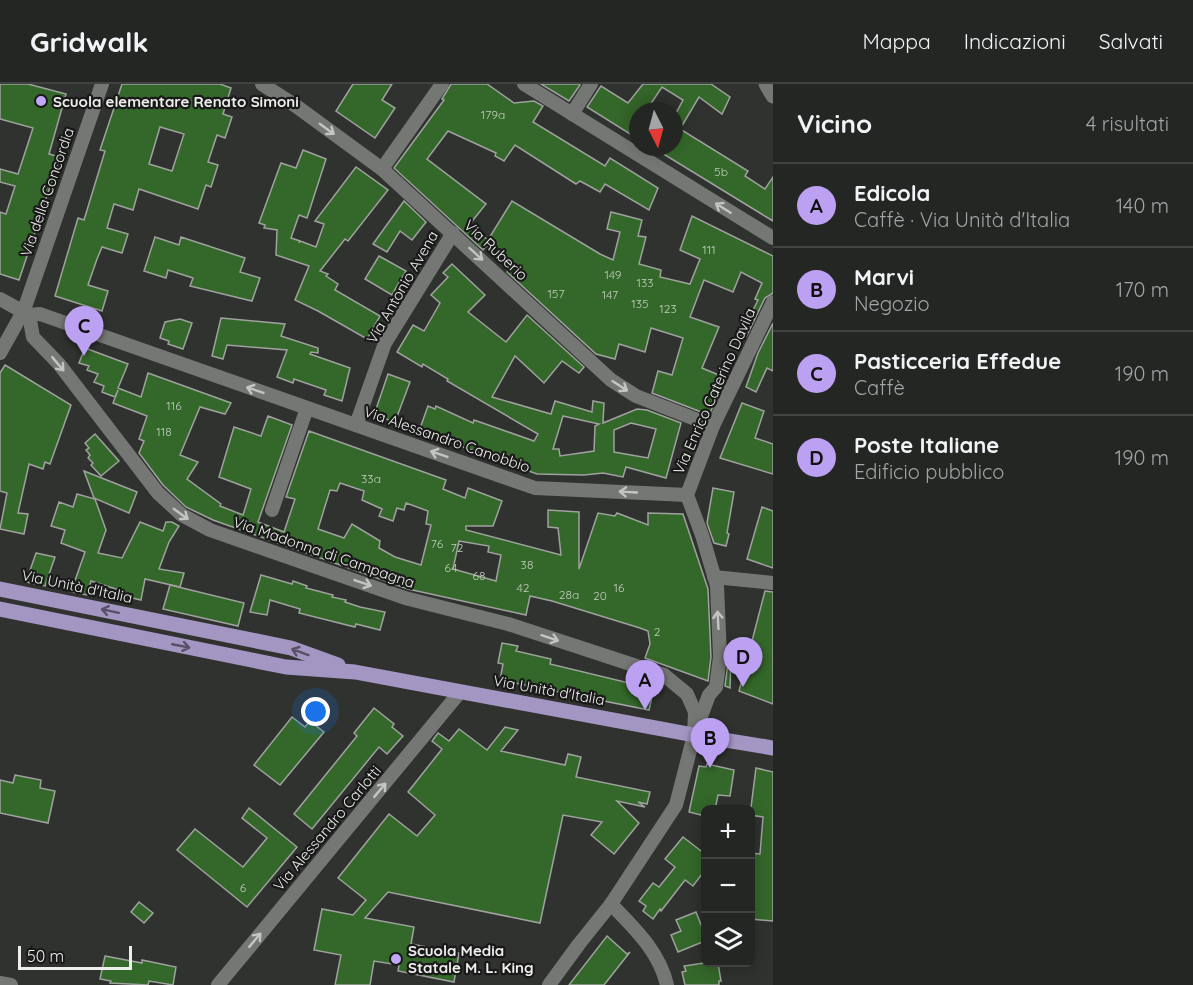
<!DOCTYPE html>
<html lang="it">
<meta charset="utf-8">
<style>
body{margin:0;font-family:Quicksand,sans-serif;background:#2b2e2b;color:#f1f3f6}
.controls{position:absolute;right:18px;bottom:18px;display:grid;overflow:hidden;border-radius:9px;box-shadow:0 3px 15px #0003}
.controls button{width:54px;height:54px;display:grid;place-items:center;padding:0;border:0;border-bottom:2px solid #404341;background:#232623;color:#f1f3f6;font:30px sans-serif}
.compass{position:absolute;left:629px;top:18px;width:54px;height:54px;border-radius:50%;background:#232623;box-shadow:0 3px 15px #0003;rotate:174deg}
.scale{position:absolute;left:18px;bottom:15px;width:114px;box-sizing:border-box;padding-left:6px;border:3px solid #eeefed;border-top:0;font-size:16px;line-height:21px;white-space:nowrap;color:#eeefed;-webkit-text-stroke:4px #181918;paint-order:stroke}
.you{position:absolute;left:316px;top:628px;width:21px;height:21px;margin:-15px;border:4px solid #fff;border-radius:50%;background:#1a73e8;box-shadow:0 0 0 9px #1a73e833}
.badge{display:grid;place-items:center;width:39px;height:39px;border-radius:50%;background:#bca0f2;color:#111;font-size:20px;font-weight:700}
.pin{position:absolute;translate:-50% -50px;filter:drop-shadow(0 2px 3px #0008)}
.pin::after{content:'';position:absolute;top:32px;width:21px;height:18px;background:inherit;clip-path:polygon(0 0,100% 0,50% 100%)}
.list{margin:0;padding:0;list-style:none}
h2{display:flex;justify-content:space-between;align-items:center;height:78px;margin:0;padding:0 24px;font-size:26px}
h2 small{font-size:20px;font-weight:400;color:#a3a5a6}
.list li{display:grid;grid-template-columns:39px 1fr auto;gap:18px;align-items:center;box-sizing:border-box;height:84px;padding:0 24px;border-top:2px solid #404341}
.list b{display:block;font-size:22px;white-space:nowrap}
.list p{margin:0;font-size:20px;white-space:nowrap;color:#a3a5a6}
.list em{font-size:20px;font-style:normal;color:#a3a5a6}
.icon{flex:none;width:33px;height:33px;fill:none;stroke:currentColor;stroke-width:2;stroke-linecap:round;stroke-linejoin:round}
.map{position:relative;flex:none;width:773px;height:901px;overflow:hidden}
header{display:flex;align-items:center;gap:36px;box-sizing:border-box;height:84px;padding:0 30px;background:#232623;border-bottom:2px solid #404341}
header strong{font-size:28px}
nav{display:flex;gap:33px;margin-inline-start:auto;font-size:21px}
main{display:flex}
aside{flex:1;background:#232623}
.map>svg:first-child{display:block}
</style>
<header>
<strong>Gridwalk</strong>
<nav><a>Mappa</a><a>Indicazioni</a><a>Salvati</a></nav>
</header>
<main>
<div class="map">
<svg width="773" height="901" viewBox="0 0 773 901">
<rect width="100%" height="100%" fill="#2f322f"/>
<g fill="#34672a" stroke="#9fa29e" stroke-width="1.5" fill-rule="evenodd">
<path d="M0,0H28L66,10L49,70L60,73L19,196L0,190V128L6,130L15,102L0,98V85L18,90L33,44L0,35Z"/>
<path d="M122,0H220L231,4L223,30L232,33L225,54L217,51L208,78L218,81L211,103L206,101L198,125L139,105L133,126L114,120L107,144L128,150L122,169L102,163L97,175L88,201L108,207L102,227L55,212L78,134L84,136L105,67L100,66ZM160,43L184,50L172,87L149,80Z"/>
<path d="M353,0H392L382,16L395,24L375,54L336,27Z"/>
<path d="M451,0H487L514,19L534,17L543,22L533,38L605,82L610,74L658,104L649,126L605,100L600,108L580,97L576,100L515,61L504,77L495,72L496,69L448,47L427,75L486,120L469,141L488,156L512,117L600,170L613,176L620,148L607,145L611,128L642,136L638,152L646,153L639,180L661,186L660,193L690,200L700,175L680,166L692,132L773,172V209L765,214L746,253L741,251L758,216L755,215L762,199L741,188L733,208L704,196L690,233L719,243L702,284L726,294L709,331L652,309L658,287L672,291L683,254L651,244L645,268L619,260L615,275L596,270L507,188L515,180L486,162L483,166L394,84L444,16L442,15Z"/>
<path d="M541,0H579L580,1L569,17Z"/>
<path d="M643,0H711L730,13L722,30L699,13L680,45L748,87L745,92L765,105L773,93V137L652,63H674V33L683,16L662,3L646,27H638V55L587,23L601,2L628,19Z"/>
<path d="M303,66L326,75L307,134L299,131L291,154L300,157L299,159L300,157L316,163L324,140L315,137L356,83L388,106L348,157L345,155L320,187L328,190L326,192L338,200L335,206L380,232L367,255L318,227L295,216L309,182L276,171L277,146L264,144L265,141L259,139L281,79L296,84Z"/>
<path d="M404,117L426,138L412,156L400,147L387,168L373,160Z"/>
<path d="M155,153L179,161L181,153L245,174L240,188L260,194L252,217L190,202L193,194L168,186L166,194L144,187Z"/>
<path d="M379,172L406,187L392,211L365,195Z"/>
<path d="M452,180L485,211L468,228L506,258L527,231L584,283L579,289L562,277L544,299L515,272L492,313L551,330L555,317L592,328L593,317L604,319L603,339L637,325L647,326L681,339L666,394L626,383L623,393L603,389L584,391L537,390L419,347L428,322L435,325L436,322L473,339L474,336L534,357L538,350L447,297L448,295L423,280L422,283L397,268L413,241L424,247L440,219L431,211L448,193L443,189ZM563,332L599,340L595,342L594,367L560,372L559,365H553ZM631,339L656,345L648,374L614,368V346Z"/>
<path d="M221,234L285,240L281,252L318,264V269L311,268L310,270L350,284L342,317L324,311L326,306L294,295L293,299L277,293L287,266L227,261L223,275L212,272Z"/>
<path d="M180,235L192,239L183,265L168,260L169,257L160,254L165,238Z"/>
<path d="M773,239V287L767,284L756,308L746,303L758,269Z"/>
<path d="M85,264L128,280L118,304L141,313L148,289L231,319L225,330L200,323L180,371L198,378L187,395L221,420L220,422L243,431L251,405L219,393L234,343L261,352L268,332L292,341L258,438L284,448L295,415L286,413L309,347L446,396L443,405L465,414L468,404L502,417L493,442H466V446L561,471L558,444L548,443V426L579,428V485L598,429L615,432L617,429L648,441V429L683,430L708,505L711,573L708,597L645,574L650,560L648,547L640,544L552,517L530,512L526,531L408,505L213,436L186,423L163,401L139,369L144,357L139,355L147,332L113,319L118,306L115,313L102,308L104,302L94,298L98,290L87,286L89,282L79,279ZM340,399L364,407L362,416L382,425L379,432L393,437L397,424L404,426L406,419L428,427L426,440L431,441L421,481L395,473L379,464L380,457L352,440L344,454L318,445L330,406L337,407ZM459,457L489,462L488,468L501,471L496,497L453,485Z"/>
<path d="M5,281L71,321L50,380L45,378L43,385L29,380L18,429L28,430L24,450L0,445L7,409L0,407V289Z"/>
<path d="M388,290L410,298L395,338L374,331Z"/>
<path d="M742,319L764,327L755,354L773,360V390L720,374Z"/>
<path d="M95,350L119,377L101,392L91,381L93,379L88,374L90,371L86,366L89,364L85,359Z"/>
<path d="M84,387L137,408L129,429L94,414Z"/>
<path d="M713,404L734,408L727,449L729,450L726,462L714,459L707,439Z"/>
<path d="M77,410L95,415L106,446L98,469L122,474L140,438L163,447L166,438H172L179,442L169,458L159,485L184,489L180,503L145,495L141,516L115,510L116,505L91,497L87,511L71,508L85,468L61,459L65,446L51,442L59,418L73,423Z"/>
<path d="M762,423L773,427V484L747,475Z"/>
<path d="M36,469L55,473L45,502L26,498Z"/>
<path d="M261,491L292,500L293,497L307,502L306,504L333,511L332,513L346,516L345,518L360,523L385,528L380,546L356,540L355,543L299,529L300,525L270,516L267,531L250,528Z"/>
<path d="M170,501L244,519L238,542L163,525Z"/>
<path d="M765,507L773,508V620L739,607Z"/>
<path d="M502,559L518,562L516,567L551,575L550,580L654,605L649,626L500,596L503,580L498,579Z"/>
<path d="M729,571L731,572L730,604L725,602Z"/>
<path d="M374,624L394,640L392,643L403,652L387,670L379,663L312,745L294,730L357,652L354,649Z"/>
<path d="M292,633L305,643L310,637L324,648L280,701L254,681Z"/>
<path d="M505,643L518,646L501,667L565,681L568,670L581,673L576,693L650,708L647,720L638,718L645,723L617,717L639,739L614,770L591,751L602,738L563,731L540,839L388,808L365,834L414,843L411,860L459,869L454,898L398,887L399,881L374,877L370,901H335L341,871L314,866L322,825L353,831L366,816L338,794L389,730L417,752L435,731L408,708L442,665L432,657L438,649L449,657L459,645L487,666Z"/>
<path d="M707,680L734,686L730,712L718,711L715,726H705V732L689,728L699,682L706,683Z"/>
<path d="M756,684L773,688V837L750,835V769L760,770L763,733L750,731Z"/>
<path d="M15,691L41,696L40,704L55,707L48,739L0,729V696L13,699Z"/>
<path d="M249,724L297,763L247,823L177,766L195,745L243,783L267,754L242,734Z"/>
<path d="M683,753L705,770V786L693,802L685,796L661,827L660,825L653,835L643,827L646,822L639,817L653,799L659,803L675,783L665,775Z"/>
<path d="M139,818L153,829L144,839L131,828Z"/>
<path d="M696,828L705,851V857L678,868L671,851L681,847L676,836Z"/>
<path d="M607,852L627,870L630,868L604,901H569Z"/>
<path d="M105,872L142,879V876L176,883L173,901L149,897L148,901L110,899L111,897L100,895Z"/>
<path d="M704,879H718L721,897H719V901H685L682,888L686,887L684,882Z"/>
</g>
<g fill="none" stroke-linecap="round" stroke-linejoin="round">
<g stroke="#747774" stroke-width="14">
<path d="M262,0L296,22L382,85L611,296L636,312L713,342"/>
<path d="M524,0L773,154"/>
<path d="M572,30L591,0"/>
<path d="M382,85L442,0"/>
<path d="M0,215L29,231L33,253L59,280L158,409L182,431L210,446L405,514L508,540L664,591L687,610L695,628L694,651"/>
<path d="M29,231L40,230L535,404L687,411"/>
<path d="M0,269L24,226L102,0"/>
<path d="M356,341L385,259L453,149"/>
<path d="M272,426L307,324"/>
<path d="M714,493L773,499"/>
<path d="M611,820C635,845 659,867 667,901"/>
<path d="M0,899L11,901"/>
<path d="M218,901L460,608"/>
<path d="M549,901L579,860L611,820L676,721L694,651L709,611L716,603L720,573L717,502L702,451L687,411L713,342L773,218"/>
</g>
<path stroke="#747774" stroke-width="15" d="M766,0L773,12"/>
<g stroke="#a396c3" stroke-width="15">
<path d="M0,505L291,564L338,581"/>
<path d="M0,525L286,583L355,588L694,651L773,664"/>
</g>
</g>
<defs><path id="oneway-shaft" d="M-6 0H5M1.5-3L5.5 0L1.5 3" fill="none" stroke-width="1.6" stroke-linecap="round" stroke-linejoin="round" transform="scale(1.5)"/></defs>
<g stroke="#c3c5c3">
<use href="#oneway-shaft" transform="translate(327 45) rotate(36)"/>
<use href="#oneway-shaft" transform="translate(723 124) rotate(-148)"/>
<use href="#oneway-shaft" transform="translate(476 170) rotate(42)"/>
<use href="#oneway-shaft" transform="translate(58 280) rotate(50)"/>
<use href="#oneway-shaft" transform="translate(620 302) rotate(33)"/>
<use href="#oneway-shaft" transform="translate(255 306) rotate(-161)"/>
<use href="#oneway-shaft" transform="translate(439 370) rotate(-161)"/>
<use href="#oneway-shaft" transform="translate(628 408) rotate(-177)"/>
<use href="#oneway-shaft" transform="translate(181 430) rotate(36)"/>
<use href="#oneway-shaft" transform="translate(363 499) rotate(19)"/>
<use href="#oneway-shaft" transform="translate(718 536) rotate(-93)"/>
<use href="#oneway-shaft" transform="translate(550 554) rotate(18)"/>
<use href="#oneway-shaft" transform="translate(380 706) rotate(-50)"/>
<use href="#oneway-shaft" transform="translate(255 856) rotate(-50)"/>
</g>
<g stroke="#575165">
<use href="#oneway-shaft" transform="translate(110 527) rotate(-168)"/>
<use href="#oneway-shaft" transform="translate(181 562) rotate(11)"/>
<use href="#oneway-shaft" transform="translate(300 568) rotate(-160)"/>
</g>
<g fill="#c0a8f4" stroke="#181918" stroke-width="2">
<circle cx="41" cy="17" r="6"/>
<circle cx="396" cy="875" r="6"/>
</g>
<g text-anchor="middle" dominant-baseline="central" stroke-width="4.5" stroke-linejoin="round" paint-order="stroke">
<g font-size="12" fill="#c0cdbc">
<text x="493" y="30">179a</text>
<text x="721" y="87">5b</text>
<text x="709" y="165">111</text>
<text x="613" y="190">149</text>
<text x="645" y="198">133</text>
<text x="556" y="209">157</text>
<text x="610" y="210">147</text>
<text x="640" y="219">135</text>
<text x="668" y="224">123</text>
<text x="174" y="321">116</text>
<text x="164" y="347">118</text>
<text x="371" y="394">33a</text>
<text x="437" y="459">76</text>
<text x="457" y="463">72</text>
<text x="527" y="480">38</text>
<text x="451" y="483">64</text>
<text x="479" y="491">68</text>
<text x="523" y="503">42</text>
<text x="619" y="503">16</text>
<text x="569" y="510">28a</text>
<text x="600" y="511">20</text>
<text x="657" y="547">2</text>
<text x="243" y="803">6</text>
</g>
<g font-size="15" font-weight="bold" fill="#eeefed" stroke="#181918" text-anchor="start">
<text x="53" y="17">Scuola elementare Renato Simoni</text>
<text x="408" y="866">Scuola Media<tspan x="408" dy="17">Statale M. L. King</tspan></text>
</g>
<g font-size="15" fill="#eeefed" stroke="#181918">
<text transform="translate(47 108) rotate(-71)">Via della Concordia</text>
<text transform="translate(496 166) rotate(43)">Via Ruberio</text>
<text transform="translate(402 203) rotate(-60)">Via Antonio Avena</text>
<text transform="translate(714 307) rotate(-66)">Via Enrico Caterino Davila</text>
<text transform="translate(447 355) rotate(19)">Via Alessandro Canobbio</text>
<text transform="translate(324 468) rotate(19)">Via Madonna di Campagna</text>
<text transform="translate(77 502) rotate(12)">Via Unità d'Italia</text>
<text transform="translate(549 606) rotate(10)">Via Unità d'Italia</text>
<text transform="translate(327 744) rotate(-50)">Via Alessandro Carlotti</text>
</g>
</g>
</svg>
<div class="controls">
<button>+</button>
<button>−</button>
<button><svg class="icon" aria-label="layers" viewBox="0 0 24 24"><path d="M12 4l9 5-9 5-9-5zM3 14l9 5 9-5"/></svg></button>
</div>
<svg class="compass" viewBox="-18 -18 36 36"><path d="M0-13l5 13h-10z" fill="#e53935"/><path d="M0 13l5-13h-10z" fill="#a3a5a6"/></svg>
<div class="scale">50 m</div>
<div class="you"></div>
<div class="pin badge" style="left:645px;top:626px">A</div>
<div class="pin badge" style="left:710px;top:684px">B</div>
<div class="pin badge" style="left:84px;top:272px">C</div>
<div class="pin badge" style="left:743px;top:603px">D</div>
</div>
<aside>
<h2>Vicino<small>4 risultati</small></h2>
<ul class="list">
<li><span class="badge">A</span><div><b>Edicola</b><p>Caffè · Via Unità d'Italia</p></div><em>140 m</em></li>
<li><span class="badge">B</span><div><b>Marvi</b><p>Negozio</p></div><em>170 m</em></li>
<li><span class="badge">C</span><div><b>Pasticceria Effedue</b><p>Caffè</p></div><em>190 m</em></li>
<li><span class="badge">D</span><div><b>Poste Italiane</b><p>Edificio pubblico</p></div><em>190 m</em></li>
</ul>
</aside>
</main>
